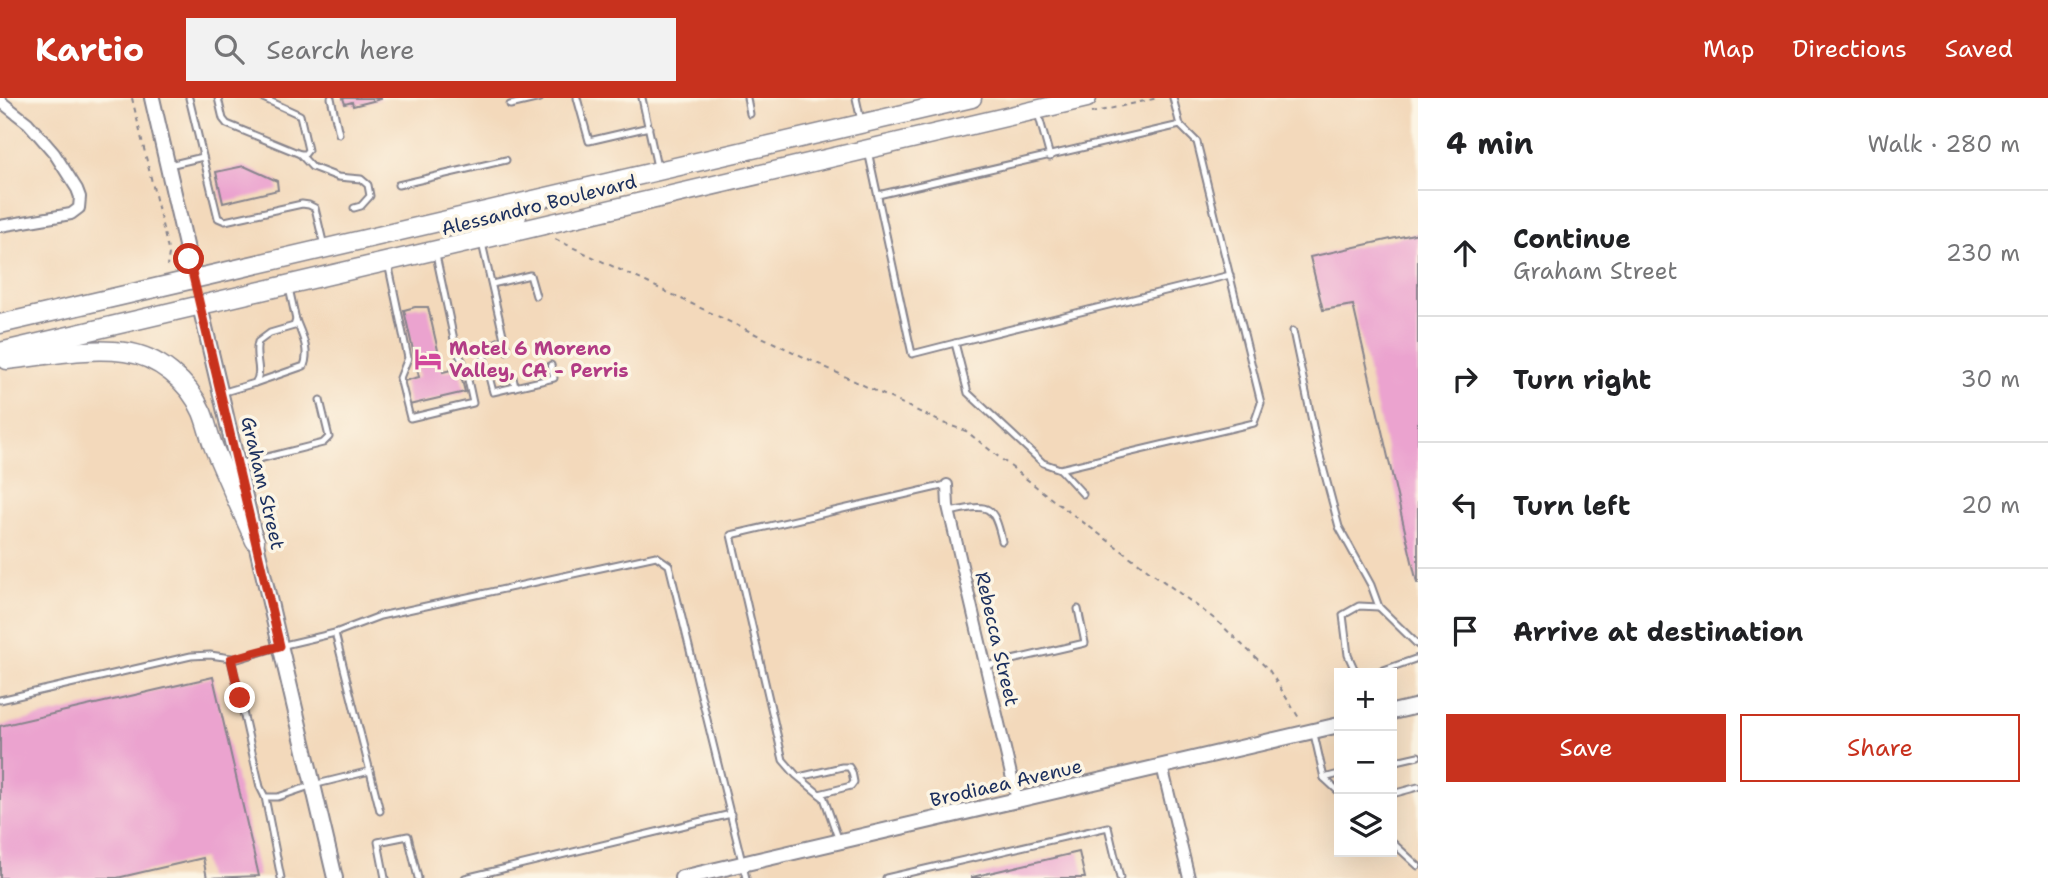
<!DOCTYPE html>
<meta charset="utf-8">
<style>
body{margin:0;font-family:"Shantell Sans",sans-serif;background:#f2f2f2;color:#202124}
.controls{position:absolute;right:21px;bottom:21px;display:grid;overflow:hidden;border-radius:0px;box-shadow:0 7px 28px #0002}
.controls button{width:63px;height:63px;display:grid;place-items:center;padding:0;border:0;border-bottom:2px solid #e0e0e0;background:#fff;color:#202124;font:35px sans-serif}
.stop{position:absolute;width:21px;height:21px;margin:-16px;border:5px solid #c8321e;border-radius:50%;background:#fff}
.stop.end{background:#c8321e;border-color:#fff;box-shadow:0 2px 7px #0008}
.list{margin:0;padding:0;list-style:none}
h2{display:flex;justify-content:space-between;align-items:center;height:91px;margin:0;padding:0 28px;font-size:30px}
h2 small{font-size:23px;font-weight:400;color:#757577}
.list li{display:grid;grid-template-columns:46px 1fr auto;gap:21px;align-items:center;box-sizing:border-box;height:126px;padding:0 28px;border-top:2px solid #e0e0e0}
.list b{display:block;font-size:26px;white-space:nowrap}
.list p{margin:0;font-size:23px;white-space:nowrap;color:#757577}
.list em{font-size:23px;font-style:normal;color:#757577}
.actions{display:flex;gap:14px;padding:21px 28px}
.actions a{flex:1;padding:16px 0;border:2px solid #c8321e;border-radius:0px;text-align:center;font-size:24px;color:#c8321e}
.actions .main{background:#c8321e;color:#fff}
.icon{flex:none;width:38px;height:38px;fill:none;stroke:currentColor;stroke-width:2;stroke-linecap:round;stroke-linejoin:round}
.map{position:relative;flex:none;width:1418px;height:780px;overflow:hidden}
header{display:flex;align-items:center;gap:42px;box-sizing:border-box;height:98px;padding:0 35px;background:#c8321e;color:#fff}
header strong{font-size:33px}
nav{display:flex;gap:38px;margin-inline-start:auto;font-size:24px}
.search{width:490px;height:63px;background:#f2f2f2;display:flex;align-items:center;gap:18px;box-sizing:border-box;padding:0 24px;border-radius:0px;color:#757577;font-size:26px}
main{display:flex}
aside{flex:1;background:#fff}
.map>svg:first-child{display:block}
</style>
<header>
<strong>Kartio</strong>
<div class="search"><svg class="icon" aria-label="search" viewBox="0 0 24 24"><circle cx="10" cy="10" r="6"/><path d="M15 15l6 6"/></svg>Search here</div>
<nav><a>Map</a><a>Directions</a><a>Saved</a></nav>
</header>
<main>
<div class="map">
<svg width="1418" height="780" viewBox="0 0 1418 780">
<rect width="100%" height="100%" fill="#fcf5e5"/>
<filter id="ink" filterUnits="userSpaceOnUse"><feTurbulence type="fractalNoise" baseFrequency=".0143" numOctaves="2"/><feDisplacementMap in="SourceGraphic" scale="14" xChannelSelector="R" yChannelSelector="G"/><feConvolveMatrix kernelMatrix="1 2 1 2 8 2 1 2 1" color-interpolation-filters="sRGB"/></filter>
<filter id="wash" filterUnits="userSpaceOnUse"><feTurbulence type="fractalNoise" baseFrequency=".00686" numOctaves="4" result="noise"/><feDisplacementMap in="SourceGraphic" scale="28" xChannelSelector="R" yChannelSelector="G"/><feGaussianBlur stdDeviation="1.57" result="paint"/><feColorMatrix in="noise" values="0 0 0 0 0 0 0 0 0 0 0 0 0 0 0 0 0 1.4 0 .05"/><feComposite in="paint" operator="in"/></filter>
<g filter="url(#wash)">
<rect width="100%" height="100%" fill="#f3d9bb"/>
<g id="blocks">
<g fill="#eba3cf">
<path d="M343,0H381V1L353,8L352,4L345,6Z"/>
<path d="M244,68L277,83L278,92L223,105L216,74Z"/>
<path d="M1418,135V485H1417L1353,207L1323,212L1310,159Z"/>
<path d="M415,209H428L443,274L459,270L465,294L409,307L404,283L419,279L404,212Z"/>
<path d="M213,579L259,778L207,780L203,760L117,780H0V628Z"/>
<path d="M1079,754L1085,780H972V779Z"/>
</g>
</g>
</g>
<g filter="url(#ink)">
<use href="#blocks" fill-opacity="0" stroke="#87848c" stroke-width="2"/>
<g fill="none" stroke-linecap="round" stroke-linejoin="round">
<defs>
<g id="service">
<path d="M189,0L218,120L225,123L302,106L309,107L315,110L324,148"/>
<path d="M218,0L223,21L227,26L300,56L312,69L338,79L361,81L368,87L370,98L361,108L354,110"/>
<path d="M263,0L300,17L308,52L305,56H300"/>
<path d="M331,0L339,36"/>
<path d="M577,0L589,43L649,29"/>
<path d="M642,0L657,69"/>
<path d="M747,0L750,16"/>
<path d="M856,0L861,23"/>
<path d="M1173,0L1180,27"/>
<path d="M510,7L540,0"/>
<path d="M1038,15L1050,59"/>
<path d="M868,53L912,256L955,245L968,295L1043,365L1060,371L1083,396"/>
<path d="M169,67L203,59"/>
<path d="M398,87L506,62"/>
<path d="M878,97L1180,27L1197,44L1261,305L1254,325L1060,371"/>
<path d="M482,145L504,241L482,252L493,294L554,280L551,267"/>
<path d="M388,165L408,260L400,280L410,320L473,305L465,268L456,251L436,157"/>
<path d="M492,186L530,177L536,198"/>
<path d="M1293,233L1317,347L1339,429L1371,487L1379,509L1418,547"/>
<path d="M504,241L507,253"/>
<path d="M955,245L1230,177"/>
<path d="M512,275L515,289"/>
<path d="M255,285L304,268C310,252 302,237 296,222"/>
<path d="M221,295L255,285C264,273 253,258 258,244L270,235L294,228L296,222L289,190"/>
<path d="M239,366L323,345L329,339L320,302"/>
<path d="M949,414C987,407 993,403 1002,443"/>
<path d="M335,535L380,518L656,458L669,467L746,780"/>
<path d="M231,561L260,689L265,699H278L313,687L370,673"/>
<path d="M986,568L1085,545L1078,511"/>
<path d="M1356,575L1348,557L1343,517L1359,508L1379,509"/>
<path d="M1375,575L1418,560"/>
<path d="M0,602L191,558L210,557L238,561L280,548L335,535L380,713"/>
<path d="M1314,636L1324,680L1339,676"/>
<path d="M1392,664L1418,658"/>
<path d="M799,679L842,669H849L852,674L854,684L851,688L819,696"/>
<path d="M1324,680L1339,694"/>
<path d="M1392,696L1418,689"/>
<path d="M265,699L281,780"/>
<path d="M838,740L824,700L796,677L783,662L731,437L946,387"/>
<path d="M1392,744L1418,768"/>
<path d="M385,780L378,744L408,738L418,780"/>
<path d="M465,780L731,716"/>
<path d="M886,780L1108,729L1120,780"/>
</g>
<g id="minor">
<path d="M0,3L28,25L54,55L77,91L80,99L79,110L71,116L0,128"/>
<path d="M947,387L948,408L1017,702"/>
<path d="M1162,668L1189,780"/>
</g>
<g id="tertiary">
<path d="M152,0L194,182"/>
<path d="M200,208L335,780"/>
<path d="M1392,614L1418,608"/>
<path d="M682,780L1339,627"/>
</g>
<g id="primary">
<path d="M479,130L514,122L517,118V107"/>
<path d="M0,226L972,0"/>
<path d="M0,254L1087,0"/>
<path d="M7,262C45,258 86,249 125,254C158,258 189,284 202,314C207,326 209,338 214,350C227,381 241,412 255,443"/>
</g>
</defs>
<use href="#service" stroke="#87848c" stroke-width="9"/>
<use href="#minor" stroke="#87848c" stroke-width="14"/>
<use href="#tertiary" stroke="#87848c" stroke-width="18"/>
<use href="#primary" stroke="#87848c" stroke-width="21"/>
<g stroke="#87848c" stroke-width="2" stroke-dasharray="5 5" stroke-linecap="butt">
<path d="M132,0L169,156L167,168"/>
<path d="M1091,15L1158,0"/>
<path d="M555,141L943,325L966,333L1053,402L1216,522L1269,572L1299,620"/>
</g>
<use href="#service" stroke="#fff" stroke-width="5"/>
<use href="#minor" stroke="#fff" stroke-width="10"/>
<use href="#tertiary" stroke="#fff" stroke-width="14"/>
<use href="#primary" stroke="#fff" stroke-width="18"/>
</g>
</g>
<g fill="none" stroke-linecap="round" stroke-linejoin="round" filter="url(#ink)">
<path stroke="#c8321e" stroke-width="9" d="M189,161L280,548L231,561L240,600"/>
</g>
<defs>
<symbol id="hotel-bare" viewBox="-9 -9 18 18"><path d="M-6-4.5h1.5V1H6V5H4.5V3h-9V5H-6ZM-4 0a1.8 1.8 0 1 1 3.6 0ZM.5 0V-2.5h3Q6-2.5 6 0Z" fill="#d1479c" stroke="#fcf5e5" stroke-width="2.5" paint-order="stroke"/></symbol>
</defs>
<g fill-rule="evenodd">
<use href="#hotel-bare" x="409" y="242" width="38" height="38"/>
</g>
<g text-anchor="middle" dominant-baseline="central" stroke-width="7" stroke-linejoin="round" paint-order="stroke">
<g font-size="19" fill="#1b2f5e" stroke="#fcf5e5">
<text transform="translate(539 107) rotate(-14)">Alessandro Boulevard</text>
<text transform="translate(263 385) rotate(77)">Graham Street</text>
<text transform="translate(997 541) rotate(77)">Rebecca Street</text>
<text transform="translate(1006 685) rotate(-13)">Brodiaea Avenue</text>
</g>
<g font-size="19" font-weight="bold" fill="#b23c85" stroke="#fcf5e5" text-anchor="start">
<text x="449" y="250">Motel 6 Moreno<tspan x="449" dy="22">Valley, CA - Perris</tspan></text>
</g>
</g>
</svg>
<div class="controls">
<button>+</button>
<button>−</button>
<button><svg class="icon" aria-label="layers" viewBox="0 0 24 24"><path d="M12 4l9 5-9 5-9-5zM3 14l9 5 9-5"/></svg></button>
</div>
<div class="stop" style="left:189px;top:161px"></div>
<div class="stop end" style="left:240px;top:600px"></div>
</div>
<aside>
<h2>4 min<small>Walk · 280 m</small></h2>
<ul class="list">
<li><svg class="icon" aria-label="ahead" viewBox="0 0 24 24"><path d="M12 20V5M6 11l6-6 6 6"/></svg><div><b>Continue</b><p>Graham Street</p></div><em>230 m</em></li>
<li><svg class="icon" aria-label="right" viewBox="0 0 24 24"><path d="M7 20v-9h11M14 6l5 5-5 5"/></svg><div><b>Turn right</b></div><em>30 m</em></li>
<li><svg class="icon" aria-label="left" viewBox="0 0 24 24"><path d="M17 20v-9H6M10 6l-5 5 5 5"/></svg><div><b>Turn left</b></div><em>20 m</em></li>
<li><svg class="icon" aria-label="arrive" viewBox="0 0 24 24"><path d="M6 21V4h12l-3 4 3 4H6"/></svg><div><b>Arrive at destination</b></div></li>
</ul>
<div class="actions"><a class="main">Save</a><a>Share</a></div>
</aside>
</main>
